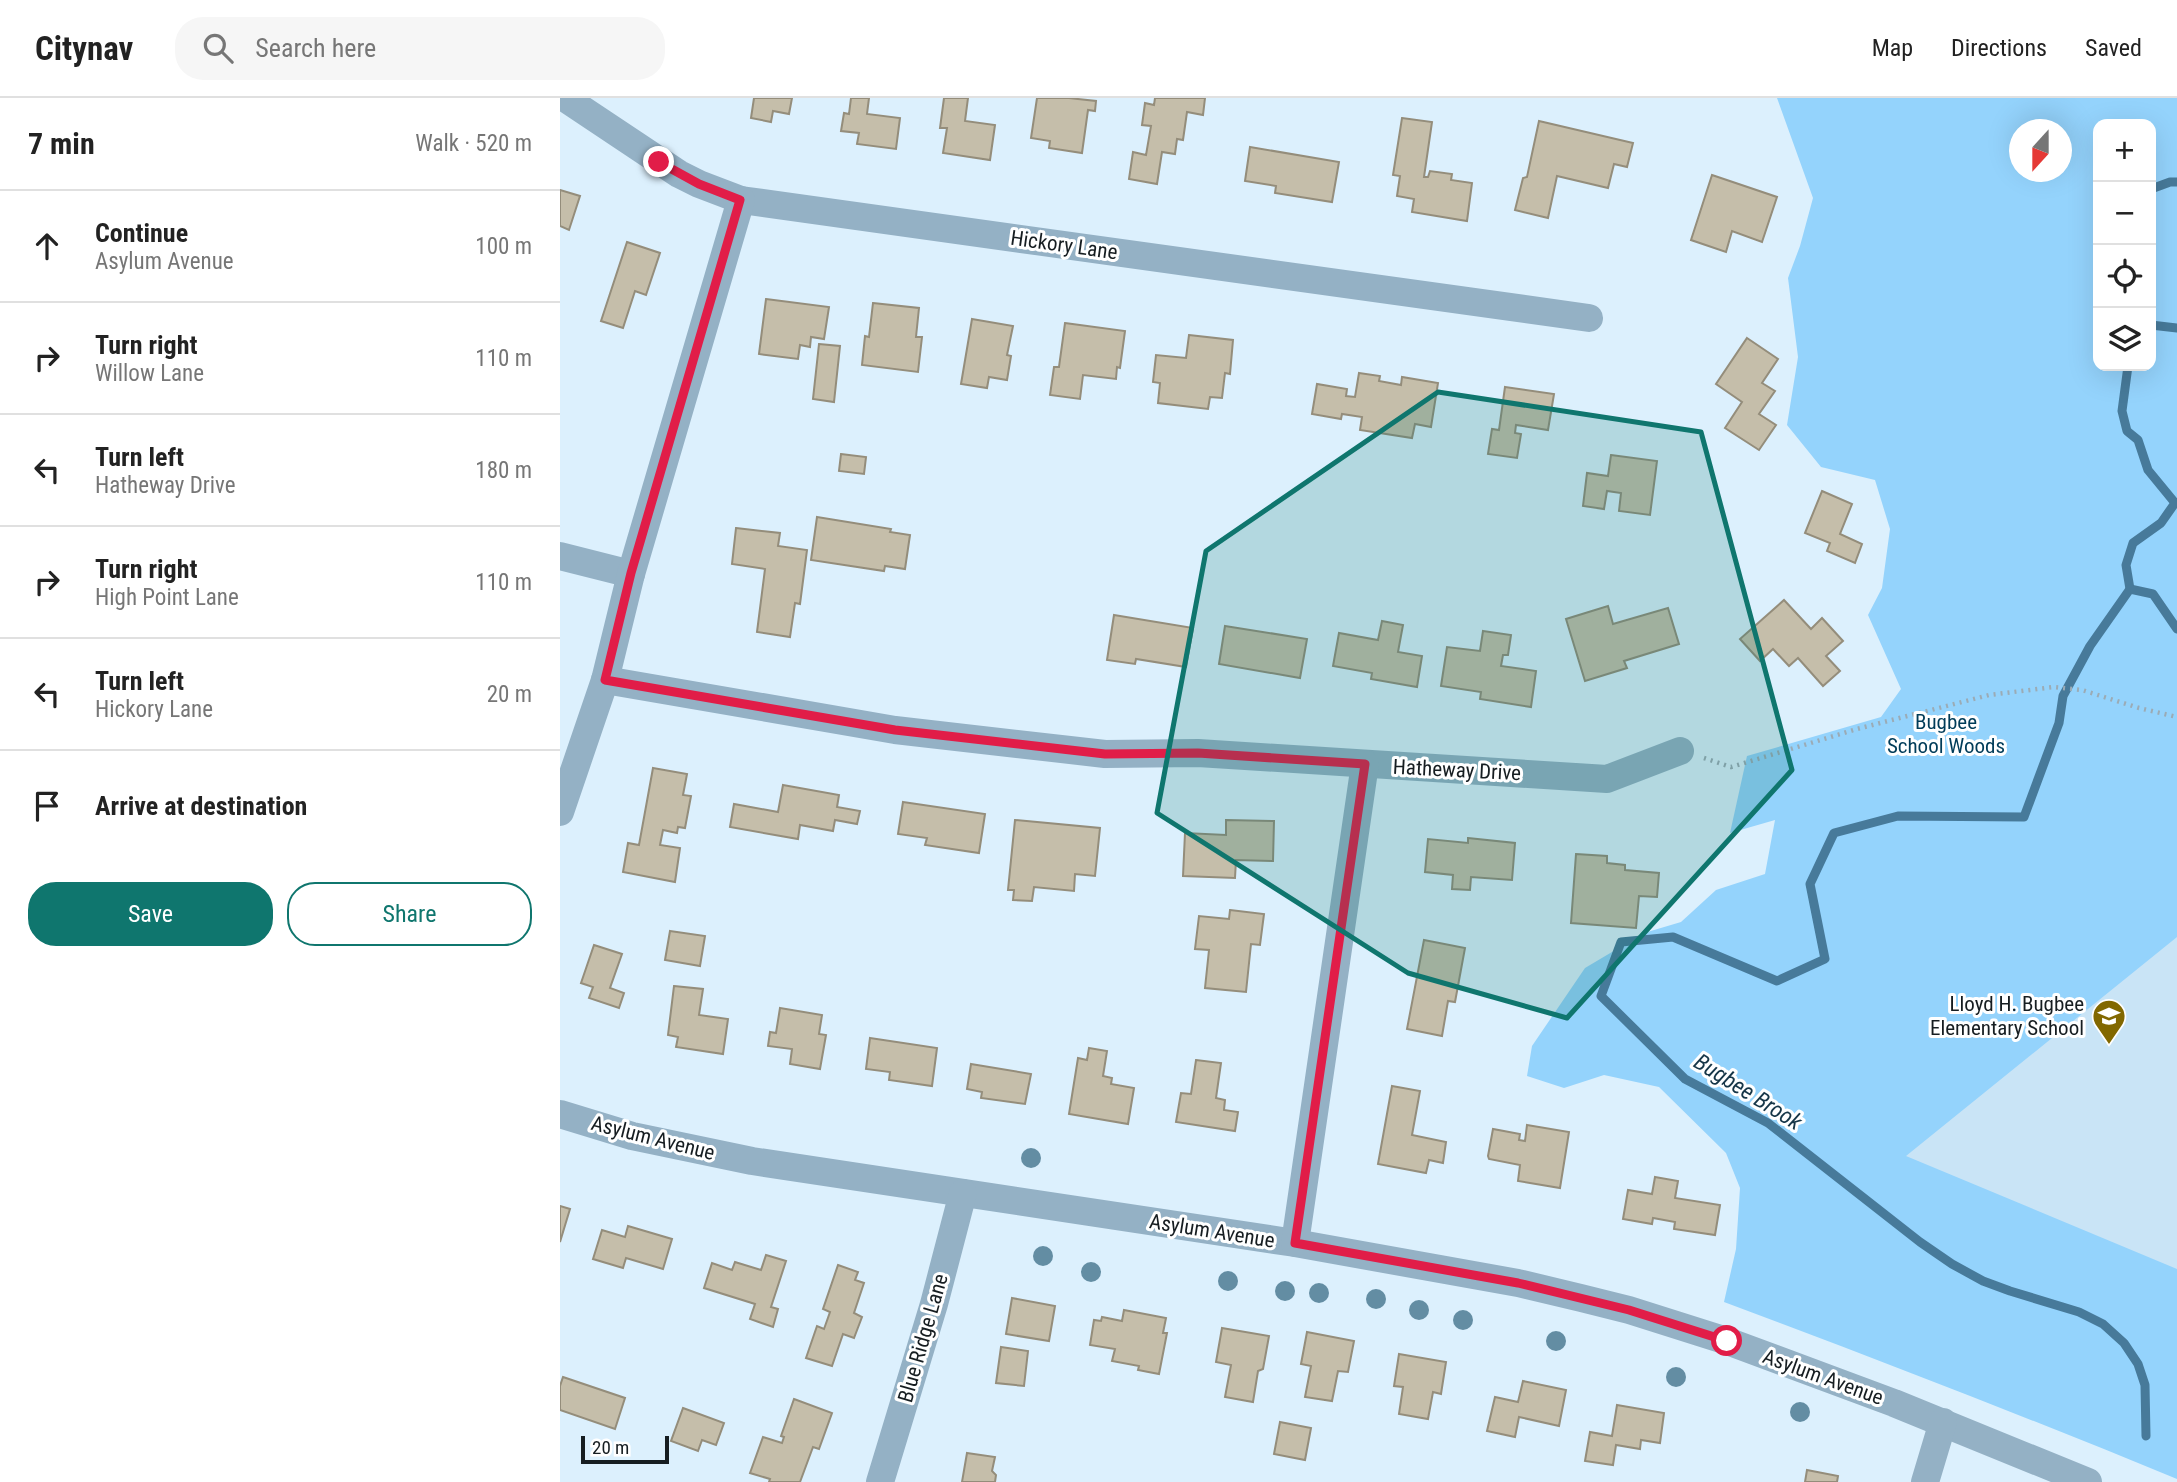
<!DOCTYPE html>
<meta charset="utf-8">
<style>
body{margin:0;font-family:"Roboto Condensed",sans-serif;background:#f6f6f6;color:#222}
.controls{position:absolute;right:21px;top:21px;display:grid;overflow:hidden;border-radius:14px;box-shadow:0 7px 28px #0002}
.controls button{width:63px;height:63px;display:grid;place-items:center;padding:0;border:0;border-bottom:2px solid #e0e0e0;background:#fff;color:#222;font:35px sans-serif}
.compass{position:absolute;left:1449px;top:21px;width:63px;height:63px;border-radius:50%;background:#fff;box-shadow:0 7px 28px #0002;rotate:201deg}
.scale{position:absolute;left:21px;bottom:18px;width:88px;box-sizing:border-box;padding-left:7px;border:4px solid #161d21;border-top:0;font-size:19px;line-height:24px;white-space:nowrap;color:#161d21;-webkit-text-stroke:5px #fff;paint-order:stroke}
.stop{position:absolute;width:21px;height:21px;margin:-16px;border:5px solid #e11d48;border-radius:50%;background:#fff}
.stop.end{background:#e11d48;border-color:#fff;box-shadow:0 2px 7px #0008}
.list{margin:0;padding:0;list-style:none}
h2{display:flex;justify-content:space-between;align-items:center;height:91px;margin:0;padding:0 28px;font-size:30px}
h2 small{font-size:23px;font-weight:400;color:#767676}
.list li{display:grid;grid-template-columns:46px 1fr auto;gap:21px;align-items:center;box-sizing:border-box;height:112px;padding:0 28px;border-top:2px solid #e0e0e0}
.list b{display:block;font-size:26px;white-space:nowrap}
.list p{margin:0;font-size:23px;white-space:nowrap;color:#767676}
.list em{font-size:23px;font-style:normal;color:#767676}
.actions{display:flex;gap:14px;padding:21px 28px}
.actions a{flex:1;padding:16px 0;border:2px solid #0f766e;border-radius:28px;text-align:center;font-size:24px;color:#0f766e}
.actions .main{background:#0f766e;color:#fff}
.icon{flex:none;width:38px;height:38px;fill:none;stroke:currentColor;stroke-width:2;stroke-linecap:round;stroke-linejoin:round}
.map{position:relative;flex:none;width:1617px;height:1384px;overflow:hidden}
header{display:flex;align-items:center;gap:42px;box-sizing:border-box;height:98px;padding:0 35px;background:#fff;border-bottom:2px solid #e0e0e0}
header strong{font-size:33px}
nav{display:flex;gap:38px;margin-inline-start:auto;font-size:24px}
.search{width:490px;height:63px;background:#f6f6f6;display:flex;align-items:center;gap:18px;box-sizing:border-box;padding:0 24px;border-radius:28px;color:#767676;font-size:26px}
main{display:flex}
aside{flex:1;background:#fff}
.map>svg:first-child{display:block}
</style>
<header>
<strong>Citynav</strong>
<div class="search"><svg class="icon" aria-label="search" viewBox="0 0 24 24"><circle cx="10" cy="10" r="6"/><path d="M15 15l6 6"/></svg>Search here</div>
<nav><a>Map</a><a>Directions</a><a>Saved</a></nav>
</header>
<main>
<aside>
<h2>7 min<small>Walk · 520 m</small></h2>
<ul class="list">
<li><svg class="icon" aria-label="ahead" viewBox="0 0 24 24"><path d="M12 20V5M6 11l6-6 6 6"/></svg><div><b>Continue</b><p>Asylum Avenue</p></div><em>100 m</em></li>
<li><svg class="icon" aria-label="right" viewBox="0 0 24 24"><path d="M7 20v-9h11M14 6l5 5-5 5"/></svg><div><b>Turn right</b><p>Willow Lane</p></div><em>110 m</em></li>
<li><svg class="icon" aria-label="left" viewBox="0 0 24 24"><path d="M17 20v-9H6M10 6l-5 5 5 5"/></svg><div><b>Turn left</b><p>Hatheway Drive</p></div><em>180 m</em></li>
<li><svg class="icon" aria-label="right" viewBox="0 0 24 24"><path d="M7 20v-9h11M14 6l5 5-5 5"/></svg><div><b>Turn right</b><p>High Point Lane</p></div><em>110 m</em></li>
<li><svg class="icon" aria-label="left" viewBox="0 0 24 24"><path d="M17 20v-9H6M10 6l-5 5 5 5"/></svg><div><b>Turn left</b><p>Hickory Lane</p></div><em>20 m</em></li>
<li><svg class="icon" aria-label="arrive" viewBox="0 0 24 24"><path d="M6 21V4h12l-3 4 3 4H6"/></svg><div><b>Arrive at destination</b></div></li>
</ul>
<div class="actions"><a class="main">Save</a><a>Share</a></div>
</aside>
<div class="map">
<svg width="1617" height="1384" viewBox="0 0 1617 1384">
<rect width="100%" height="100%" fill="#dcf0fd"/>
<path fill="#c9e4f6" d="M1617,649V1375L1282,1244L1220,872Z"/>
<path fill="#94d3fc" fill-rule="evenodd" d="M1217,0H1617V839L1346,1058L1617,1171V1381C1467,1319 1316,1261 1164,1204L1176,1151L1180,1090L1166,1055L1099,989L1044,977L1004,990L967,978L972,948L1025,870L1084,835L1121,824L1156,792L1205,776L1215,722L1170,735L1187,658L1321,619L1341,591L1308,517L1322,490L1330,431L1315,382L1261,369L1227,327L1238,259L1228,180L1240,148L1253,100ZM1538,26H1591V268H1538ZM1460,32H1502V74H1460Z"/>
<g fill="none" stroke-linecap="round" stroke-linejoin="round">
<g stroke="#477a9a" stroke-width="9">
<path d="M1591,91L1610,84H1617"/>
<path d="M1591,227L1617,230"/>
<path d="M1568,268L1562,313L1567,333L1578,342L1588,372L1615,405L1601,425L1573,445L1566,467L1570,491"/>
<path d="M1586,1338L1585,1287L1578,1266L1564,1245L1543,1226L1519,1214L1450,1193L1423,1183L1392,1166L1360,1144L1208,1025L1125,981L1041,898L1061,844L1113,839L1217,883L1265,861L1250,786L1274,735L1338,718L1464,719L1499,625L1503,598L1530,548L1570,491L1593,496L1617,531"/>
</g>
</g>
<g fill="#c5beaa" stroke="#948d7b" stroke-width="2">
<path d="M194,0H232L229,16L213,13L211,24L191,20Z"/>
<path d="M291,0H309L307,16L340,20L336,51L297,46L299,35L281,33L284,15L289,16Z"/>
<path d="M384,0H408L405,23L435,27L430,62L383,55L387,30H380Z"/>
<path d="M477,0H509L536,3L535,13L528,12L522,55L489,50L490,43L471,40Z"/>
<path d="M595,0H645L643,17L627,14L623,42L617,41L615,56L602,54L597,86L569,81L573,54L586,57L591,28L582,27L585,5L594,7Z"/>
<path d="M842,20L872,24L864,79H868L870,73L892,76L891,82L912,85L907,123L852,114L854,101L837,98L840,78L833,77Z"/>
<path d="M979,23L1073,45L1067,69L1054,66L1048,90L997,78L988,120L955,112L963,80L967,79Z"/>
<path d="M690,49L779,64L772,104L715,95L716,88L685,83Z"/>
<path d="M1152,77L1217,99L1202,144L1172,133L1166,154L1131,142Z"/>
<path d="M0,92L20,98L9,132L0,128Z"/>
<path d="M67,144L100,155L86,197L75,193L63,230L41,223Z"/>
<path d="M206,201L269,209L264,241L251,239L250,249L240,247L238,261L199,256Z"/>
<path d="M313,205L359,210L356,239H362L358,274L302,267L305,238L309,239Z"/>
<path d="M412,221L453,228L447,257L451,258L447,282L429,279L427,290L401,286Z"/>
<path d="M505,225L565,233L560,270L557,269L556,281L523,277L520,301L490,297L494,269H499Z"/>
<path d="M629,237L673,242L670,276L665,275L662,300L650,299L648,311L598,305L600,285L593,284L596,257L626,260Z"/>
<path d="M1187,240L1218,261L1202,285L1215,293L1199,316L1216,327L1199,352L1165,330L1182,304L1156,286Z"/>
<path d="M259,246L280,248L274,304L253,301Z"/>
<path d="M799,275L820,278L819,283L841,287L842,279L878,285L871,329L855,326L852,340L800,332L802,319L782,316L781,321L752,316L757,286L787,291L786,298L795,299Z"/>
<path d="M945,289L994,296L988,332L956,327L955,335L961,336L957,360L928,356L932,331L939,332Z"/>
<path d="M281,356L306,359L304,376L279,373Z"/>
<path d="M1051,357L1097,363L1090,417L1059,413L1061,395L1047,393L1044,411L1023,408L1027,375L1048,378Z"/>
<path d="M1262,393L1292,406L1280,436L1302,446L1295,465L1267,453L1270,445L1245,435Z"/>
<path d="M257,419L331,431L330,434L350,437L345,471L325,468L324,473L251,462Z"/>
<path d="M176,430L220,435L218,448L247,452L240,506L235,505L230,539L197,534L205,471L172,466Z"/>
<path d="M1224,502L1251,531L1262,520L1283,543L1266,558L1280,573L1263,588L1238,560L1229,568L1213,551L1200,563L1180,541Z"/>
<path d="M1048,508L1053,526L1108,510L1119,546L1064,563L1067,570L1025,583L1006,521Z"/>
<path d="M554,517L633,530L626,569L576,561L575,566L547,562Z"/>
<path d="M822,523L843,527L838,554L862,558L857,589L811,581L812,575L773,568L779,535L818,542Z"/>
<path d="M665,528L747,541L740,580L659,566Z"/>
<path d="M923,533L951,537L948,557H943L941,568L976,573L971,609L920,601L921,594L881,588L887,549L920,553Z"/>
<path d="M93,670L127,676L123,697L131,698L125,730L118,729L117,735L103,732L100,747L120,750L115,784L63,774L68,745L79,747Z"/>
<path d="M223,687L279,697L277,709L300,713L297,726L275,722L273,733L240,727L238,741L170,729L174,706L218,714Z"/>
<path d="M343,704L425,716L419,755L365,747L367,740L338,736Z"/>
<path d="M455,722L540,730L535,778L515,776L514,793L474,789L472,803L453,802L454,792H448Z"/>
<path d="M666,722L714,723L713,763L676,762L675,780L623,778L625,735L666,737Z"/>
<path d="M908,740L955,745L952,782L911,779L910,792L892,791L893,777L865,774L868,741L908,745Z"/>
<path d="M1016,756L1047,758V765L1065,767V772L1099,775L1097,799L1079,798L1076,830L1011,825Z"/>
<path d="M670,812L704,816L700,847L691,846L686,894L645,890L649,852L635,851L639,818L669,821Z"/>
<path d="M110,833L145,838L140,868L105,862Z"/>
<path d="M864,842L905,850L895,904L888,903L882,938L847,931Z"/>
<path d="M34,847L62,856L50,890L64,895L59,910L29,900L33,889L21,885Z"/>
<path d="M114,888L143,891L139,917L168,921L163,956L116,949L118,939L108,937Z"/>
<path d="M220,910L262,917L259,936L266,937L260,971L230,966L232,951L208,948L210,934L216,935Z"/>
<path d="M310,940L377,950L372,988L329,982L330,974L306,971Z"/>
<path d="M529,950L547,953L543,978L552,980L551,986L574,990L568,1026L509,1016L518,960L527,962Z"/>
<path d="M636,962L661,965L656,1000L665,1002L664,1012L678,1014L675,1033L616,1024L621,995L631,996Z"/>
<path d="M411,966L471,976L465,1006L421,1000L422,994L407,991Z"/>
<path d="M832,988L860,993L852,1037L886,1044L883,1065L869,1062L866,1075L818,1066Z"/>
<path d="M967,1027L1009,1034L1000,1090L958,1083L960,1067L929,1061L928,1058L933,1031L960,1036L959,1042L965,1043Z"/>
<path d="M1095,1079L1118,1083L1115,1100L1160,1107L1155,1137L1114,1131L1115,1124L1093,1120L1092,1126L1063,1121L1068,1092L1092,1096Z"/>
<path d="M0,1108L10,1111L0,1144Z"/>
<path d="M68,1128L112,1141L103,1171L66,1160L63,1170L33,1161L42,1132L65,1139Z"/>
<path d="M206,1157L226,1163L211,1209L218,1211L213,1229L190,1221L195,1206L144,1190L152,1165L172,1172L175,1164L201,1172Z"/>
<path d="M278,1167L298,1174L295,1182L304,1185L294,1215L302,1219L294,1240L283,1236L272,1268L246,1260L257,1228L264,1231L270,1214L263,1211Z"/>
<path d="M452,1200L495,1208L489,1243L446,1236Z"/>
<path d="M564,1212L606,1220L603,1235H607L599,1276L578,1272L579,1268L552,1263L555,1251L530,1247L534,1222L541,1223L542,1219L562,1223Z"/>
<path d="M662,1230L709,1238L703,1271L698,1273L693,1304L665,1299L671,1267L656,1264Z"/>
<path d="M747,1234L794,1243L788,1274L778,1273L772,1303L745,1299L751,1268L741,1266Z"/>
<path d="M441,1249L468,1253L464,1288L436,1285Z"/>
<path d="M839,1256L886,1264L881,1296L873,1294L868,1321L839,1316L843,1289L834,1288Z"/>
<path d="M3,1279L65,1300L55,1331L0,1312V1288Z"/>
<path d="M963,1283L1006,1292L999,1328L959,1319L955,1339L927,1333L935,1299L958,1304Z"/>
<path d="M234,1301L272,1315L259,1351L253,1349L240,1384H209L210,1381L190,1375L203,1339L222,1345L224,1339L221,1338Z"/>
<path d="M1057,1307L1104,1315L1100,1345L1081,1342L1080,1351L1056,1347L1053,1367L1025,1363L1030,1334L1052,1338Z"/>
<path d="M123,1310L164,1325L156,1347L142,1342L138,1353L111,1343Z"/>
<path d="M720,1324L751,1330L745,1362L714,1356Z"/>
<path d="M407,1355L435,1359L432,1373L436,1377L435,1384H402Z"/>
<path d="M1247,1372L1278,1378L1277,1384H1245Z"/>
</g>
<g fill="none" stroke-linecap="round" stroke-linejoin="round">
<path stroke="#9babb5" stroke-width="4.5" stroke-dasharray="2 5" stroke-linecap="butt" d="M1144,660L1171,669L1297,631L1429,597L1494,589L1522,592L1579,610L1617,619"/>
<g stroke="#94b1c5" stroke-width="28">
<path d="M5,0L119,76L139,86L181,102L1029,220"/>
<path d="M0,458L71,476"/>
<path d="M45,582L335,632L545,656L638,655L1047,681L1120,653"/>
<path d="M0,714L45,582L71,476L181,102"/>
<path d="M0,1016L72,1038L192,1063L735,1145L958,1185L1021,1200L1069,1212L1167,1243L1334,1305L1528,1384"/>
<path d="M735,1145L805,666"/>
<path d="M320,1384L374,1206L403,1095"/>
<path d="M1365,1384L1383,1324"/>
</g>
</g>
<g fill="#638da3">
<circle cx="471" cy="1060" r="10"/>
<circle cx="483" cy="1158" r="10"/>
<circle cx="531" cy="1174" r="10"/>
<circle cx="668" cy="1183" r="10"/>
<circle cx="725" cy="1193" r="10"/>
<circle cx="759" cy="1195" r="10"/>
<circle cx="816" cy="1201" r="10"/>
<circle cx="859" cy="1212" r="10"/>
<circle cx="903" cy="1222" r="10"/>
<circle cx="996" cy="1243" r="10"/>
<circle cx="1116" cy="1279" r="10"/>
<circle cx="1240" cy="1314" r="10"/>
</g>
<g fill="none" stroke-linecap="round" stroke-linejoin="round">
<path stroke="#e11d48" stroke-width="9" d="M99,64L139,86L180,102L71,475L45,582L335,632L545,656L638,655L805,666L735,1145L958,1185L1069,1212L1167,1243"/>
</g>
<path fill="#0f766e" fill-opacity="0.2" stroke="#0f766e" stroke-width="5" stroke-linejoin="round" d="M878,294L1141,334L1232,672L1007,920L848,875L597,715L646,453Z"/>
<defs>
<symbol id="school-pin" viewBox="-11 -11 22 30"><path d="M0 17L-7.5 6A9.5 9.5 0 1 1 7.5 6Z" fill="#826800" stroke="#fff"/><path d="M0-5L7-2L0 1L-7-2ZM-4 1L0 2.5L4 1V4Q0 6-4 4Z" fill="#fff"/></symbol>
</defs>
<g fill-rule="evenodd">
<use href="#school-pin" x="1530" y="899" width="38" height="52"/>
</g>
<g text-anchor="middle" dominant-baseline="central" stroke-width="6" stroke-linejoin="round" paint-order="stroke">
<g font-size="21" fill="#161d21" stroke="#fff">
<text transform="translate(504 147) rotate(8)">Hickory Lane</text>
<text transform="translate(897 672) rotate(3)">Hatheway Drive</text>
<text transform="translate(93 1040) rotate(14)">Asylum Avenue</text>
<text transform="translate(652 1133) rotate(9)">Asylum Avenue</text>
<text transform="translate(363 1240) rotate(-74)">Blue Ridge Lane</text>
<text transform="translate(1263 1279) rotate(20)">Asylum Avenue</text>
</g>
<g font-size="21" fill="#003c59" stroke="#fff">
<text x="1386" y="624">Bugbee<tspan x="1386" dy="24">School Woods</tspan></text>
</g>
<g font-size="21" fill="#161d21" stroke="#fff" text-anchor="end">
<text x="1524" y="906">Lloyd H. Bugbee<tspan x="1524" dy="24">Elementary School</tspan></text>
</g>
<g font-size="23" font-style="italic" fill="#163648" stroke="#fff">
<text transform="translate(1188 994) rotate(32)">Bugbee Brook</text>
</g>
</g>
</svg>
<div class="controls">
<button>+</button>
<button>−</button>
<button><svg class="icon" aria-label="locate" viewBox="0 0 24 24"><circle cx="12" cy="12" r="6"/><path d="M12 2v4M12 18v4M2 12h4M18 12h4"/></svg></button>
<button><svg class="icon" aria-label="layers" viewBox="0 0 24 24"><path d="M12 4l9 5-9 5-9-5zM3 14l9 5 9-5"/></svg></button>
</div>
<svg class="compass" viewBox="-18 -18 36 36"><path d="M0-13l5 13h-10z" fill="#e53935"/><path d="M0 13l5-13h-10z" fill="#767676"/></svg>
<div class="scale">20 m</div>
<div class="stop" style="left:1167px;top:1243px"></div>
<div class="stop end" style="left:99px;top:64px"></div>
</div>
</main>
